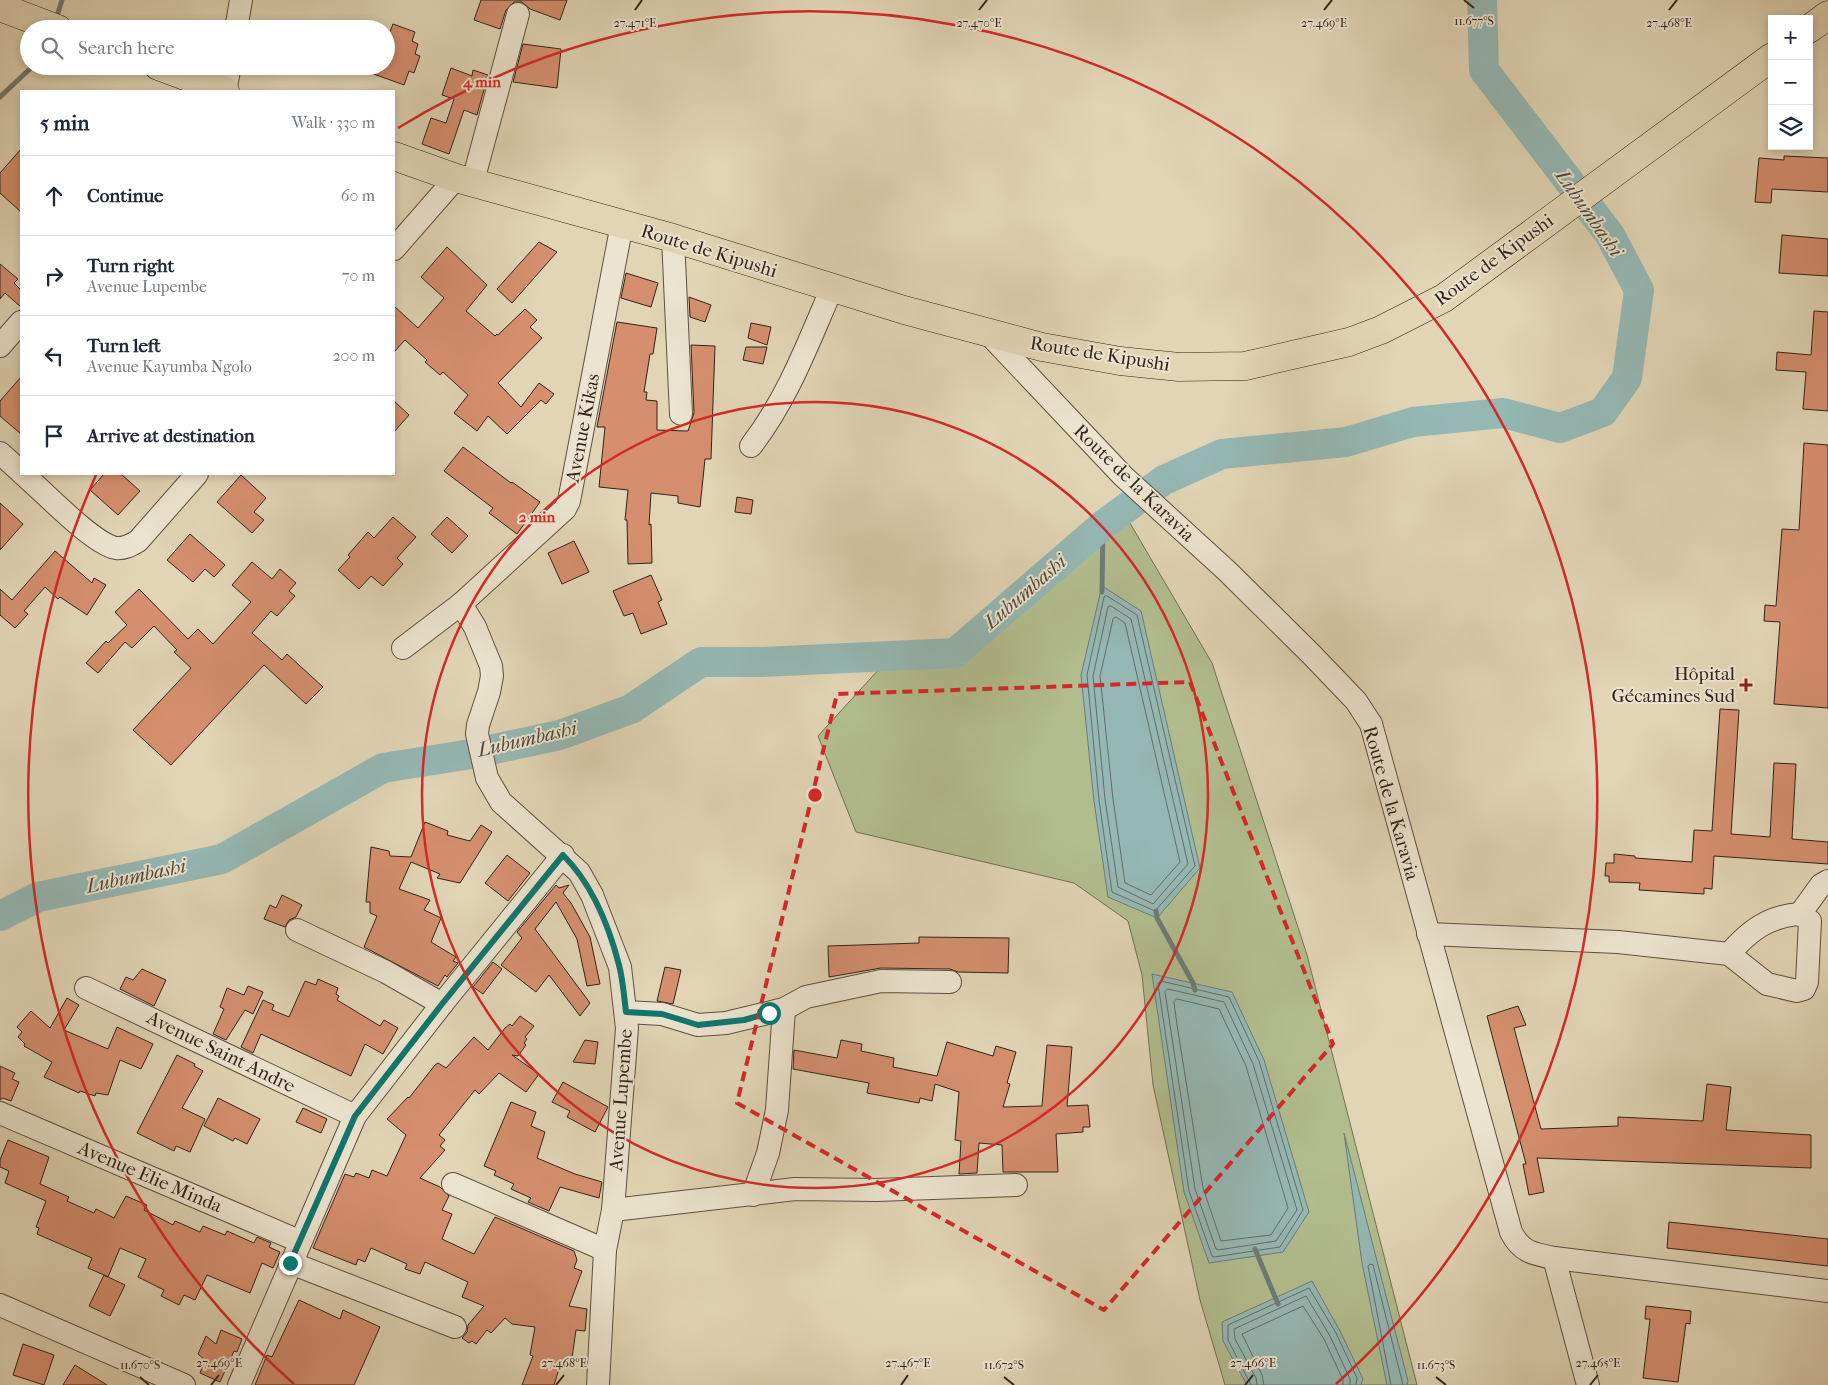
<!DOCTYPE html>
<meta charset="utf-8">
<style>
body{margin:0;font-family:"IM FELL French Canon",serif;background:#f6f6f7;color:#1f2937}
.controls{position:absolute;right:15px;top:15px;display:grid;overflow:hidden;border-radius:0px;box-shadow:0 2px 8px #0003}
.controls button{width:45px;height:45px;display:grid;place-items:center;padding:0;border:0;border-bottom:1px solid #e0e1e3;background:#fff;color:#1f2937;font:25px sans-serif}
.stop{position:absolute;width:15px;height:15px;margin:-11px;border:4px solid #0f766e;border-radius:50%;background:#fff}
.stop.end{background:#0f766e;border-color:#fff;box-shadow:0 1px 5px #0008}
.list{margin:0;padding:0;list-style:none}
h2{display:flex;justify-content:space-between;align-items:center;height:65px;margin:0;padding:0 20px;font-size:21px}
h2 small{font-size:16px;font-weight:400;color:#747a83}
.list li{display:grid;grid-template-columns:32px 1fr auto;gap:15px;align-items:center;box-sizing:border-box;height:80px;padding:0 20px;border-top:1px solid #e0e1e3}
.list b{display:block;font-size:19px;white-space:nowrap}
.list p{margin:0;font-size:16px;white-space:nowrap;color:#747a83}
.list em{font-size:16px;font-style:normal;color:#747a83}
.icon{flex:none;width:28px;height:28px;fill:none;stroke:currentColor;stroke-width:2;stroke-linecap:round;stroke-linejoin:round}
.map{position:relative;flex:none;width:1828px;height:1385px;overflow:hidden}
.search{position:absolute;background:#fff;box-shadow:0 2px 8px #0003;left:20px;top:20px;width:375px;height:55px;display:flex;align-items:center;gap:12px;box-sizing:border-box;padding:0 18px;border-radius:28px;color:#747a83;font-size:19px}
.panel{position:absolute;background:#fff;box-shadow:0 2px 8px #0003;left:20px;top:90px;width:375px;height:385px;border-radius:0px}
.map>svg:first-child{display:block}
</style>
<div class="map">
<svg width="1828" height="1385" viewBox="0 0 1828 1385">
<rect width="100%" height="100%" fill="#e1d5b5"/>
<filter id="stains"><feTurbulence type="fractalNoise" baseFrequency=".004" numOctaves="4"/><feColorMatrix values="0 0 0 0 .2 0 0 0 0 .09 0 0 0 0 .02 0 0 0 .5 -.17"/></filter>
<radialGradient id="worn" r=".72"><stop offset=".6" stop-color="#630" stop-opacity="0"/><stop offset="1" stop-color="#630" stop-opacity=".3"/></radialGradient>
<path fill="#b2bd8e" stroke="#727053" d="M1127,518L1212,663L1307,955L1417,1385H1225L1200,1300L1153,1085L1142,975L1128,921L1074,883L856,832L818,736L881,667L955,658L1044,575Z"/>
<g fill="#95b8b4" stroke="#6d7c76">
<path d="M1102,586L1141,611L1200,868L1157,918L1108,897L1094,801L1081,675Z"/>
<path d="M1152,974L1232,992L1264,1060L1309,1212L1283,1252L1209,1263L1184,1192Z"/>
<path d="M1344,1133L1408,1381L1407,1385H1387L1362,1263Z"/>
<path d="M1312,1281L1340,1331L1363,1379L1361,1385H1247L1223,1341L1222,1322Z"/>
</g>
<g fill="none" stroke-linecap="round" stroke-linejoin="round">
<g stroke="#646d66" stroke-width="1">
<path d="M1107,596L1137,615L1195,866L1155,911L1112,892L1099,800L1087,675L1104,597Z"/>
<path d="M1111,606L1131,619L1188,864L1153,904L1118,887L1105,799L1093,676L1108,607Z"/>
<path d="M1116,617L1125,623L1180,862L1151,895L1125,883L1113,799L1100,676L1113,619Z"/>
<path d="M1161,981L1229,997L1259,1061L1303,1210L1280,1247L1214,1257L1212,1256L1189,1191L1158,984Z"/>
<path d="M1168,989L1224,1002L1253,1064L1297,1210L1276,1241L1218,1250L1216,1249L1195,1189L1165,992Z"/>
<path d="M1177,999L1219,1009L1246,1066L1288,1208L1271,1235L1221,1241L1203,1188L1177,1025L1174,1002Z"/>
<path d="M1251,1385L1228,1340V1325L1309,1288L1336,1333L1357,1378L1356,1385"/>
<path d="M1257,1385L1256,1378L1235,1339L1234,1329L1306,1296L1330,1336L1350,1379V1385"/>
<path d="M1264,1385L1262,1375L1242,1334L1303,1306L1324,1339L1343,1380V1385"/>
<path d="M1391,1385L1368,1266L1370,1264L1373,1265L1403,1385"/>
</g>
<g stroke="#6d7c76" stroke-width="5">
<path d="M56,19L62,0"/>
<path d="M0,97L33,66"/>
<path d="M1102,592L1103,525"/>
<path d="M1156,911L1157,918L1193,983L1195,990"/>
<path d="M1255,1249L1278,1304"/>
</g>
<path stroke="#95b8b4" stroke-width="30" d="M0,916L38,897L222,859L383,768L471,754L560,735L631,709L701,662H762L955,653L1103,525L1164,480L1222,454L1346,442L1413,422L1503,413L1560,428L1603,412L1627,378L1639,290L1610,235L1484,70L1482,0"/>
</g>
<g fill="#d58f6f" stroke="#322218">
<path d="M481,0H567L560,20L530,9L522,2H514L506,10L500,29L474,20Z"/>
<path d="M393,24L415,32L412,41L418,44L415,54L420,56L414,73L409,71L404,85L357,68V66H386V33L389,34Z"/>
<path d="M523,44L561,49L557,88L513,82Z"/>
<path d="M451,68L472,76L473,70L488,75L477,115L464,110L449,154L422,144L431,118L446,123L454,99L442,95Z"/>
<path d="M21,149V212L0,193V173Z"/>
<path d="M1784,156L1828,158V192L1772,189L1771,203L1755,202L1759,158L1784,160Z"/>
<path d="M1782,235L1828,239V276L1779,273Z"/>
<path d="M539,242L557,252L512,303L497,289Z"/>
<path d="M447,247L487,285L466,311L495,336L497,334L498,335L525,309L537,320L530,327L542,338L498,383L521,407L539,383L554,394L546,404L541,400L507,434L488,416L477,431L454,413L468,395L443,372L440,375L425,362L427,360L405,340L394,352V306L418,328L444,298L421,277Z"/>
<path d="M0,264L18,279L14,283L21,290V307L5,293L0,299Z"/>
<path d="M626,273L658,283L651,307L621,298Z"/>
<path d="M689,297L711,305L705,322L690,317Z"/>
<path d="M1814,311L1828,312V411L1803,409L1806,372L1776,370L1777,352L1811,355Z"/>
<path d="M617,322L657,328L653,354H650L644,392H647L646,400L657,401V430L688,431L694,413L691,345L715,346L711,459H705L700,507L678,503V496L651,493L649,525L651,524L652,563L628,564L627,520H625L628,490L599,487L605,427H597Z"/>
<path d="M751,323L771,327L767,345L748,338Z"/>
<path d="M746,347H767L763,364L743,360Z"/>
<path d="M21,377V434L0,416V401Z"/>
<path d="M394,401L409,415L394,432Z"/>
<path d="M1804,443L1828,445V708L1774,704L1780,622L1764,621L1765,605L1776,606L1782,529L1799,530Z"/>
<path d="M463,447L511,483L512,482L540,502L517,534L489,513L493,508L444,471Z"/>
<path d="M104,474H121L140,491L118,515L90,490Z"/>
<path d="M241,475L266,498L254,512L264,520L252,533L217,502Z"/>
<path d="M737,497L753,500L751,514L735,512Z"/>
<path d="M0,503L23,524L0,550Z"/>
<path d="M393,517L416,537L397,558L403,564L383,586L371,576L359,589L338,570L350,557L348,555L368,532L374,538Z"/>
<path d="M447,517L468,536L452,553L431,534Z"/>
<path d="M190,534L225,565L214,577L205,569L193,582L167,560Z"/>
<path d="M574,541L589,572L562,584L548,553Z"/>
<path d="M55,551L92,583L94,578L106,585L87,615L60,597L58,599L45,587L24,611L28,614L15,628L0,615V589L12,600Z"/>
<path d="M252,562L272,579L280,569L296,583L289,591L295,596L277,616L271,611L252,633L282,660L287,654L323,687L306,704L264,665L171,765L133,730L191,668L174,652L177,650L154,626L132,648L125,642L98,673L86,663L106,641L108,643L127,625L115,612L139,589L188,639L198,629L213,644L251,602L232,585Z"/>
<path d="M651,575L662,600L658,602L667,624L641,634L633,613L624,616L613,591Z"/>
<path d="M1720,709L1739,710L1731,834L1770,837L1774,763L1796,764L1792,839L1828,842V864L1714,856L1712,889L1704,888V894L1639,890L1640,883L1609,882V876H1605L1606,863H1614V854L1635,856V858L1692,862L1694,830L1712,831Z"/>
<path d="M425,822L448,831L447,835L470,841L481,825L492,832L460,883L437,878L440,874L411,862L399,889L430,900L424,910L441,918L431,942L456,957L453,961L458,963L447,977L445,975L438,986L364,947L377,916L370,913V902H366L371,847L389,851L390,856L411,857Z"/>
<path d="M507,855L530,873L508,901L485,883Z"/>
<path d="M556,885L559,888L569,885L563,893L571,903L590,937L600,984L587,986L577,939L556,902L535,929L590,1003L580,1016L549,975L536,992L501,965L522,938L517,932Z"/>
<path d="M282,895L302,905L296,917L289,920L285,927L264,919L270,905L276,908Z"/>
<path d="M919,937L1009,938L1008,973L958,972L950,969L881,968L829,977L828,946L919,943Z"/>
<path d="M493,962L502,969L483,994L473,987Z"/>
<path d="M665,967L681,970L673,1004L657,1001Z"/>
<path d="M142,969L166,980L154,1006L120,989L126,977L133,980Z"/>
<path d="M318,979L338,988L336,994L339,996L337,1000L380,1026L384,1020L398,1028L383,1054L365,1044L351,1076L261,1034L253,1053L241,1047L263,1000L274,1005L272,1010L289,1017L305,981L316,985Z"/>
<path d="M248,986L263,992L253,1014L245,1010L226,1040L213,1034L224,1009L220,1007L227,988L244,995Z"/>
<path d="M67,998L79,1005L64,1030L108,1049L117,1027L153,1044L141,1069L120,1060L108,1095L96,1093L95,1096L80,1091L79,1093L44,1077L52,1062L24,1046L25,1044L18,1037L22,1032L17,1027L31,1011L50,1028Z"/>
<path d="M1518,1006L1526,1025L1514,1028L1541,1129L1618,1126V1117L1703,1121L1707,1084L1731,1087L1726,1130L1811,1135V1168L1537,1158L1544,1192L1529,1195L1523,1164H1526L1487,1016Z"/>
<path d="M520,1016L534,1026L525,1037L527,1039L524,1043L526,1045L518,1056L512,1055L539,1074L526,1092L499,1073L479,1094L475,1090L439,1135L445,1140L440,1146L445,1150L420,1178L440,1187L449,1196L442,1210L452,1214L442,1239L444,1240L474,1254L495,1217L574,1251L577,1260L574,1268L582,1271L569,1306L587,1309L585,1331L576,1330L571,1365L561,1363L554,1385H522L533,1356L530,1355L535,1327L512,1324L505,1318L491,1333L487,1330L476,1344L472,1341L469,1343L462,1338L467,1332L468,1325L484,1306L462,1297L468,1282L425,1262L420,1274L405,1269L407,1264L371,1248L365,1262L358,1259L356,1265L313,1248L345,1174L354,1177L356,1173L369,1178L372,1170L387,1176L406,1135L387,1119L408,1097L409,1098L435,1065L438,1063L446,1068L474,1037L488,1050L505,1028L510,1024L512,1026Z"/>
<path d="M585,1040L598,1042L595,1064L573,1062Z"/>
<path d="M841,1040L862,1044L861,1051L894,1058L893,1067L937,1076L947,1042L993,1056L996,1046L1016,1052L1007,1083L1010,1084L1003,1107L1042,1106L1047,1045L1072,1047L1067,1106L1088,1105L1090,1127H1083V1132L1056,1134L1058,1172H1003L1002,1145L979,1143L977,1173L959,1174L961,1141L955,1140L959,1092L935,1084L932,1101L920,1098L919,1103L867,1093L869,1083L793,1069L794,1050L837,1058Z"/>
<path d="M177,1055L195,1064L194,1066L203,1071L182,1108L205,1119L190,1152L176,1146L174,1151L137,1133Z"/>
<path d="M0,1066L15,1073L12,1079L19,1082L11,1101L3,1098L0,1100Z"/>
<path d="M563,1082L608,1107L595,1132L567,1117L570,1111L552,1102Z"/>
<path d="M218,1098L260,1119L247,1144L235,1138L233,1141L204,1126Z"/>
<path d="M511,1102L536,1112L531,1126L545,1132L537,1158L575,1174L602,1182L599,1198L560,1187L549,1211L528,1202L531,1198L511,1189L514,1184L494,1175L496,1171L484,1166Z"/>
<path d="M303,1108L327,1119L321,1133L296,1122Z"/>
<path d="M8,1140L49,1157L40,1184L69,1197L67,1201L94,1213L96,1209L114,1218L126,1196L147,1205L144,1210L173,1225L175,1221L200,1232L203,1226L225,1235L227,1231L254,1243L257,1237L271,1243L269,1247L280,1252L273,1268L262,1263L250,1293L207,1275L195,1300L184,1295L179,1305L161,1296L164,1290L138,1277L146,1259L120,1248L108,1277L104,1275L125,1285L110,1316L89,1306L104,1275L88,1268L92,1258L37,1234L39,1228L36,1227L46,1201L5,1183L9,1171L0,1167V1160Z"/>
<path d="M1669,1222L1828,1239V1266L1667,1248Z"/>
<path d="M299,1300L340,1319L343,1310L380,1327L354,1385H255L267,1355L272,1357Z"/>
<path d="M1646,1306L1691,1311L1690,1324L1686,1323L1678,1382L1643,1378L1650,1319H1645Z"/>
<path d="M221,1330L242,1339L237,1352L234,1351L220,1382L200,1373L205,1360L198,1354L206,1336L216,1344Z"/>
<path d="M23,1344L54,1355L44,1385L13,1375Z"/>
<path d="M75,1365L107,1385H63Z"/>
</g>
<g fill="none" stroke-linecap="round" stroke-linejoin="round">
<defs>
<g id="minor">
<path d="M236,29L241,0"/>
<path d="M225,91L230,66"/>
<path d="M473,181L518,14"/>
<path d="M673,238L681,414"/>
<path d="M394,249L456,178"/>
<path d="M986,331L1123,476L1227,571L1311,654L1356,701L1371,724L1511,1232C1521,1252 1533,1254 1554,1258L1828,1291"/>
<path d="M0,346L21,322"/>
<path d="M751,446C788,398 808,343 832,288"/>
<path d="M0,453L21,472"/>
<path d="M23,474C43,491 93,544 116,548C125,549 131,545 138,541L197,474"/>
<path d="M461,604L475,627L491,666L492,676L489,692L478,725L477,734L487,778L501,802L579,872L592,895L620,967L627,1028L613,1210L605,1250L598,1385"/>
<path d="M403,648L461,604L565,509L569,501L622,224"/>
<path d="M1800,914L1821,885L1828,881"/>
<path d="M297,930L386,972L442,1004"/>
<path d="M1428,934L1618,942L1729,954L1767,984L1797,991L1804,989L1807,982L1810,921L1800,914C1768,916 1749,931 1729,954"/>
<path d="M86,988L355,1116"/>
<path d="M626,1012L662,1014L698,1025L726,1023L784,1009L806,997L881,981L950,982"/>
<path d="M0,1113L299,1241"/>
<path d="M453,1184L605,1250"/>
<path d="M753,1195L768,1153L777,1110L784,1009"/>
<path d="M613,1210L795,1189L877,1190L1016,1185"/>
<path d="M1554,1258L1588,1385"/>
<path d="M291,1263L455,1327"/>
<path d="M0,1305L184,1385"/>
<path d="M239,1385L355,1116L442,1004L563,855"/>
</g>
<g id="highway">
<path d="M0,7L58,29"/>
<path d="M1809,29L1828,15"/>
<path d="M158,66L225,91"/>
<path d="M394,156L456,178L673,238L904,310L1042,347L1120,361L1179,367L1245,366L1349,342L1381,330L1444,298L1772,57"/>
</g>
</defs>
<use href="#minor" stroke="#5e4f3f" stroke-width="24"/>
<use href="#highway" stroke="#322218" stroke-width="29"/>
<use href="#minor" stroke="#ece4cf" stroke-width="22"/>
<use href="#highway" stroke="#e1d5b5" stroke-width="28"/>
</g>
<g fill="none" stroke-linecap="round" stroke-linejoin="round">
<path stroke="#0f766e" stroke-width="6" d="M290,1263L355,1116L442,1004L563,855C592,884 609,926 619,965C623,980 624,996 626,1012L662,1014L698,1025L744,1020L769,1013"/>
</g>
<path fill="none" stroke="#d62828" stroke-width="4" stroke-dasharray="10 6" stroke-linejoin="round" d="M1190,682L1333,1044L1104,1310L737,1103L837,694Z"/>
<path fill="none" stroke="#322218" stroke-width="2" d="M1464,0L1474,8M635,10L642,0M979,10L987,0M1324,10L1332,0M1669,10L1677,0M140,1377L149,1385M1004,1377L1014,1385M1436,1377L1446,1385M211,1385L219,1375M556,1385L564,1375M901,1385L908,1375M1245,1385L1253,1375M1590,1385L1598,1375"/>
<g fill="none" stroke="#d62828" stroke-width="2.5">
<circle cx="815" cy="795" r="393"/>
<path d="M294 1384A787 787 0 0 1 96 475M398 128A787 787 0 0 1 1336 1384"/>
</g>
<path fill="#8f2418" stroke="#ece4cf" stroke-width="2" d="M1743.5 677.5h5v5h5v5h-5v5h-5v-5h-5v-5h5z"/>
<g text-anchor="middle" dominant-baseline="central" stroke-width="4" stroke-linejoin="round" paint-order="stroke">
<g font-size="19" fill="#322218" stroke="#ece4cf">
<text transform="translate(709 251) rotate(17)">Route de Kipushi</text>
<text transform="translate(1494 260) rotate(-36)">Route de Kipushi</text>
<text transform="translate(1100 354) rotate(9)">Route de Kipushi</text>
<text transform="translate(583 428) rotate(-79)">Avenue Kikas</text>
<text transform="translate(1134 483) rotate(44)">Route de la Karavia</text>
<text transform="translate(1391 803) rotate(74)">Route de la Karavia</text>
<text transform="translate(221 1052) rotate(26)">Avenue Saint Andre</text>
<text transform="translate(621 1100) rotate(-86)">Avenue Lupembe</text>
<text transform="translate(150 1177) rotate(23)">Avenue Elie Minda</text>
</g>
<g font-size="19" fill="#322218" stroke="#ece4cf" text-anchor="end">
<text x="1735" y="674">Hôpital<tspan x="1735" dy="22">Gécamines Sud</tspan></text>
</g>
<g font-size="20" font-style="italic" fill="#4b483f" stroke="#ece4cf">
<text transform="translate(1589 213) rotate(55)">Lubumbashi</text>
<text transform="translate(1025 592) rotate(-41)">Lubumbashi</text>
<text transform="translate(527 739) rotate(-13)">Lubumbashi</text>
<text transform="translate(136 876) rotate(-12)">Lubumbashi</text>
</g>
</g>
<g font-size="12" text-anchor="middle" fill="#322218" stroke="#ece4cf" stroke-width="4" stroke-linejoin="round" paint-order="stroke">
<text x="1474" y="25">11.677°S</text>
<text x="635" y="27">27.471°E</text>
<text x="979" y="27">27.470°E</text>
<text x="1324" y="27">27.469°E</text>
<text x="1669" y="27">27.468°E</text>
<text x="219" y="1367">27.469°E</text>
<text x="564" y="1367">27.468°E</text>
<text x="908" y="1367">27.467°E</text>
<text x="1253" y="1367">27.466°E</text>
<text x="1598" y="1367">27.465°E</text>
<text x="140" y="1369">11.670°S</text>
<text x="1004" y="1369">11.672°S</text>
<text x="1436" y="1369">11.673°S</text>
</g>
<circle cx="815" cy="795" r="8" fill="#d62828" stroke="#ece4cf" stroke-width="2.5"/>
<g font-size="15" text-anchor="middle" font-weight="bold" fill="#d62828" stroke="#ece4cf" stroke-width="4" stroke-linejoin="round" paint-order="stroke">
<text x="482" y="87">4 min</text>
<text x="537" y="522">2 min</text>
</g>
<rect width="100%" height="100%" filter="url(#stains)"/>
<rect width="100%" height="100%" fill="url(#worn)"/>
</svg>
<div class="controls">
<button>+</button>
<button>−</button>
<button><svg class="icon" aria-label="layers" viewBox="0 0 24 24"><path d="M12 4l9 5-9 5-9-5zM3 14l9 5 9-5"/></svg></button>
</div>
<div class="stop" style="left:769px;top:1013px"></div>
<div class="stop end" style="left:290px;top:1263px"></div>
<div class="search"><svg class="icon" aria-label="search" viewBox="0 0 24 24"><circle cx="10" cy="10" r="6"/><path d="M15 15l6 6"/></svg>Search here</div>
<section class="panel">
<h2>5 min<small>Walk · 330 m</small></h2>
<ul class="list">
<li><svg class="icon" aria-label="ahead" viewBox="0 0 24 24"><path d="M12 20V5M6 11l6-6 6 6"/></svg><div><b>Continue</b></div><em>60 m</em></li>
<li><svg class="icon" aria-label="right" viewBox="0 0 24 24"><path d="M7 20v-9h11M14 6l5 5-5 5"/></svg><div><b>Turn right</b><p>Avenue Lupembe</p></div><em>70 m</em></li>
<li><svg class="icon" aria-label="left" viewBox="0 0 24 24"><path d="M17 20v-9H6M10 6l-5 5 5 5"/></svg><div><b>Turn left</b><p>Avenue Kayumba Ngolo</p></div><em>200 m</em></li>
<li><svg class="icon" aria-label="arrive" viewBox="0 0 24 24"><path d="M6 21V4h12l-3 4 3 4H6"/></svg><div><b>Arrive at destination</b></div></li>
</ul>
</section>
</div>
